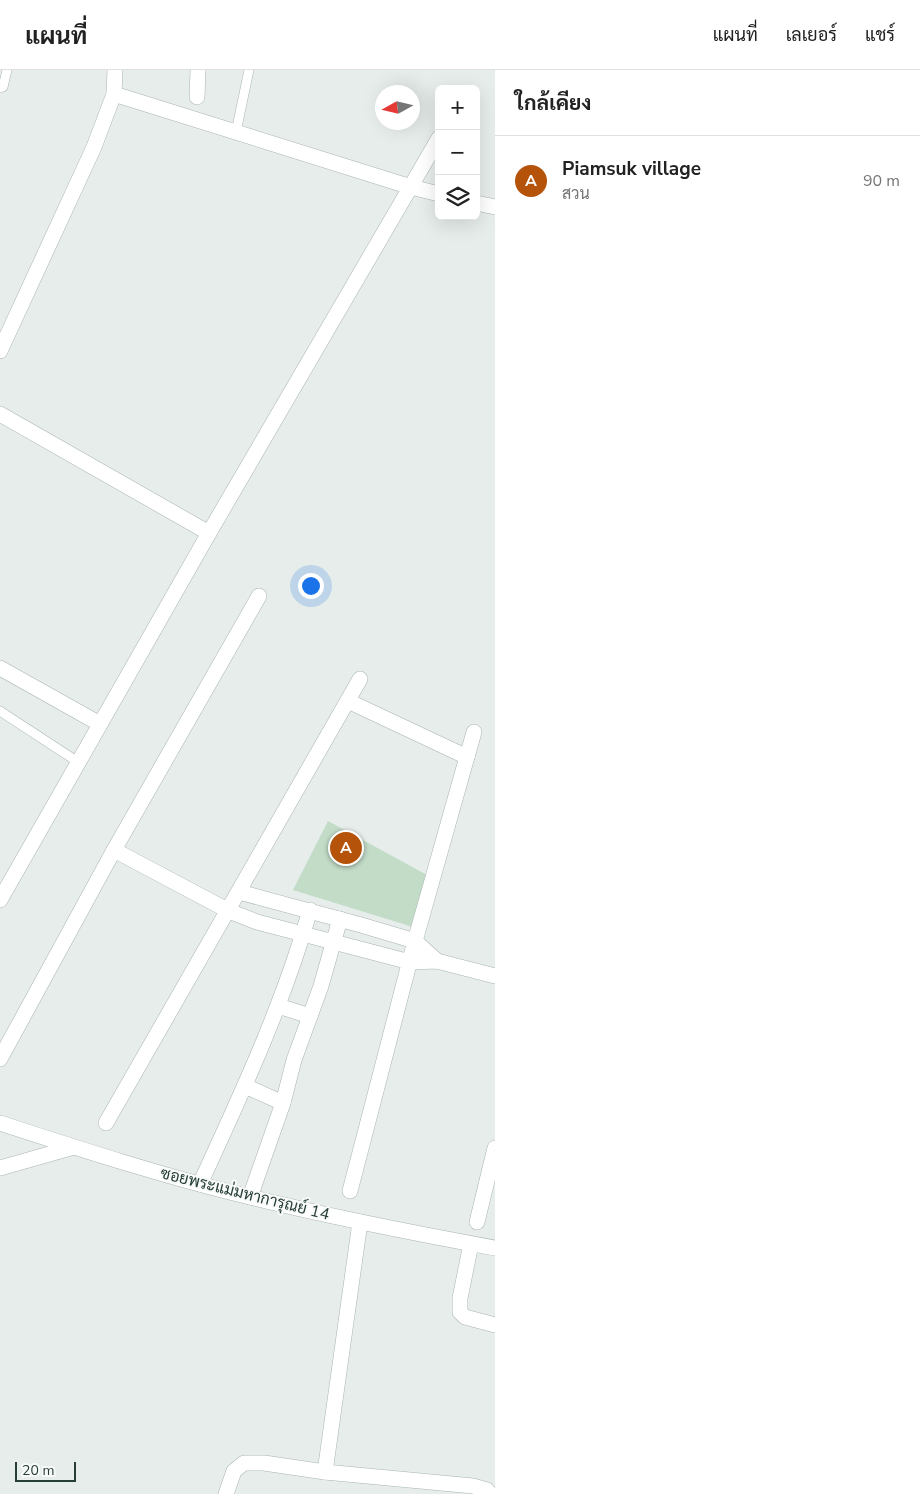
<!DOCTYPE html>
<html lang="th">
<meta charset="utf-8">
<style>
body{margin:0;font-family:"Nunito Sans",Sarabun,sans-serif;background:#f2f2f2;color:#222}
.controls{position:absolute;right:15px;top:15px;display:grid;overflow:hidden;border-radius:8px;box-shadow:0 5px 20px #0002}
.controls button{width:45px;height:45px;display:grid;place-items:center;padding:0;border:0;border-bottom:1px solid #e0e0e0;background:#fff;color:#222;font:25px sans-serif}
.compass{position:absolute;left:375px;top:15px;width:45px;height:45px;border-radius:50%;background:#fff;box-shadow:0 5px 20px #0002;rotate:262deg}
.scale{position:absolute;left:15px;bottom:12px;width:61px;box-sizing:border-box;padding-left:5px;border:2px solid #273e37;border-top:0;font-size:14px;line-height:18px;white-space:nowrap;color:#273e37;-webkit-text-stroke:4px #f7faf8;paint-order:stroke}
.you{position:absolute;left:310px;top:515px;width:18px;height:18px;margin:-12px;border:4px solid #fff;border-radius:50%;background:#1a73e8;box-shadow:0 0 0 8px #1a73e833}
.badge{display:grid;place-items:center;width:32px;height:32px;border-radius:50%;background:#b45309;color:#fff;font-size:16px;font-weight:700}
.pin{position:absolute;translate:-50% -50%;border:2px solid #fff;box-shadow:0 1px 5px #0006}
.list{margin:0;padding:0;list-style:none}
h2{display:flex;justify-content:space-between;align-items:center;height:65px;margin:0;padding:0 20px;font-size:21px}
h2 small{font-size:16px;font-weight:400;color:#767676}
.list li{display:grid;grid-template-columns:32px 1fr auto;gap:15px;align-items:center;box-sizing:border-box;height:90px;padding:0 20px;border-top:1px solid #e0e0e0}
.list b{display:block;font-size:19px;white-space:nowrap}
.list p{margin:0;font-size:16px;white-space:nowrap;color:#767676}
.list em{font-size:16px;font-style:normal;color:#767676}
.icon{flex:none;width:28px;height:28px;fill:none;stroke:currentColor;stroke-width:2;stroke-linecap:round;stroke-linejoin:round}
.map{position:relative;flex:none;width:495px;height:1424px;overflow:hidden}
header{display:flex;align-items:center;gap:30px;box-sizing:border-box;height:70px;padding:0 25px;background:#fff;border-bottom:1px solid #e0e0e0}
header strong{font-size:24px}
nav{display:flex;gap:28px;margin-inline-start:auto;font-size:18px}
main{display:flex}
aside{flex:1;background:#fff}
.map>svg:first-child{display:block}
</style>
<header>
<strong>แผนที่</strong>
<nav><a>แผนที่</a><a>เลเยอร์</a><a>แชร์</a></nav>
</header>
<main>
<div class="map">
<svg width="495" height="1424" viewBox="0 0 495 1424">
<rect width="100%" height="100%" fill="#e6edea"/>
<path fill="#c2dcc8" d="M328,751L427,805L413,857L293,820Z"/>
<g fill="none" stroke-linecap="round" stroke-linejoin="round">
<defs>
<g id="service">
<path d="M0,18L3,17L7,0"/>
<path d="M236,62L249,0"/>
<path d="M0,641L78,692"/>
</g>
<g id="minor">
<path d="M114,24L411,117L439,124"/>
<path d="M197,27L198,0"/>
<path d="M476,133L495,137"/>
<path d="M0,281L94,77L114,24L115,0"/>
<path d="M0,344L209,463"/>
<path d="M0,598L100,654"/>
<path d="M348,631L467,687"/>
<path d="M114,780L229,841L257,852L410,892L437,891L495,906"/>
<path d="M239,822L361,855L415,871L437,891"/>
<path d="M0,830L209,463L439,68"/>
<path d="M278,936L310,946"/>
<path d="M0,989L114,780L259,526"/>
<path d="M245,1016L283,1033"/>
<path d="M0,1053C83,1080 166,1107 250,1127C331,1147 413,1163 495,1178"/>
<path d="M106,1053L360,609"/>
<path d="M0,1098L74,1077"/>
<path d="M200,1114C241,1025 283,935 310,840"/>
<path d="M350,1121L415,871L474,662"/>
<path d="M250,1127L283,1033L294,990L321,916L340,849"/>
<path d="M477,1152L495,1078"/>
<path d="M471,1174L460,1228V1242L465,1247L495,1255"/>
<path d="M325,1402L360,1152"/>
<path d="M226,1424L234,1401L244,1393H264L325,1402L473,1416L487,1420L490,1424"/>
</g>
</defs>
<use href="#service" stroke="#a9b5b1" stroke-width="10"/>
<use href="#minor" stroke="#a9b5b1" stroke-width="16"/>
<use href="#service" stroke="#fff" stroke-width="9"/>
<use href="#minor" stroke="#fff" stroke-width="15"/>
</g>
<g text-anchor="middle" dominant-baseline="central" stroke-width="4" stroke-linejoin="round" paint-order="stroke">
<g font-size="16" fill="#273e37" stroke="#f7faf8">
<text transform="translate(245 1124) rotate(14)">ซอยพระแม่มหาการุณย์ 14</text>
</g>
</g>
</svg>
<div class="controls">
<button>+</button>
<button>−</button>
<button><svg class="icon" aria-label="layers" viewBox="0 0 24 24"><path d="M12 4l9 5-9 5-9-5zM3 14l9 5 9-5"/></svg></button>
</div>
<svg class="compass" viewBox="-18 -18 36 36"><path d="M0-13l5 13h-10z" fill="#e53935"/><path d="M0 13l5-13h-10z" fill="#767676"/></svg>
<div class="scale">20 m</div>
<div class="you"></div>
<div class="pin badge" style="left:346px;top:778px">A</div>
</div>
<aside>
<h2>ใกล้เคียง<small></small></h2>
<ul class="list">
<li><span class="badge">A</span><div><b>Piamsuk village</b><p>สวน</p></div><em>90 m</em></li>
</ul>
</aside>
</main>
